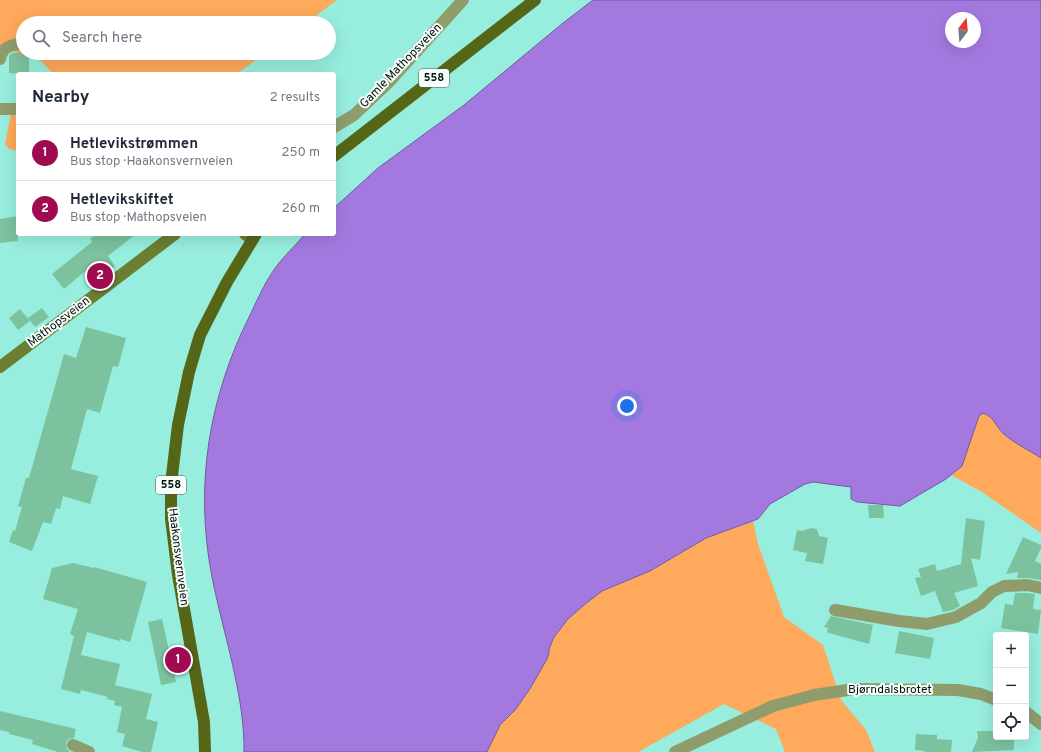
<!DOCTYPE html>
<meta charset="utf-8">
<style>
body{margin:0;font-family:Overpass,sans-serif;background:#f2f2f3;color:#1f2937}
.controls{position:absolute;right:12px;bottom:12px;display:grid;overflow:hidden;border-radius:4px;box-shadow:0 4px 16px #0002}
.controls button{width:36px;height:36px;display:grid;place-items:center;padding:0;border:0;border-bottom:1px solid #e0e1e3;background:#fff;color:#1f2937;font:20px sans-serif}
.compass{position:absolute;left:945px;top:12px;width:36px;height:36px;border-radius:50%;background:#fff;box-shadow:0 4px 16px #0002;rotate:16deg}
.you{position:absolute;left:627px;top:406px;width:14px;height:14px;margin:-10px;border:3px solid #fff;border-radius:50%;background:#1a73e8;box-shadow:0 0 0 6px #1a73e833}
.badge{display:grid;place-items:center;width:26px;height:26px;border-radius:50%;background:#9f0a51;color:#fff;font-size:13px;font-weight:700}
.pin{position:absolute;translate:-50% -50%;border:2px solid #fff;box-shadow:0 1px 4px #0006}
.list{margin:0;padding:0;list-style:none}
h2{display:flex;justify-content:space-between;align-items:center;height:52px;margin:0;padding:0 16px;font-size:17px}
h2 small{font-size:13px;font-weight:400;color:#747a83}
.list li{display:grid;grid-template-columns:26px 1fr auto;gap:12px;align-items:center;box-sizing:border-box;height:56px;padding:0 16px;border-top:1px solid #e0e1e3}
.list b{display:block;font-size:15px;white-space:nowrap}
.list p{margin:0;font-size:13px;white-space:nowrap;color:#747a83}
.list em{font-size:13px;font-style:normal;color:#747a83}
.icon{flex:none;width:22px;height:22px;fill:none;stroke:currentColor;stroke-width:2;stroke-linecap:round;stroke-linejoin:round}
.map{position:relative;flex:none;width:1041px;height:752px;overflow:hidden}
.search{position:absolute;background:#fff;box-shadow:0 4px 16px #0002;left:16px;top:16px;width:320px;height:44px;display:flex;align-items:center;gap:10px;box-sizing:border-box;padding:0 14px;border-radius:22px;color:#747a83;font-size:15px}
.panel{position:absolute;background:#fff;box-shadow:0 4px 16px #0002;left:16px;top:72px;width:320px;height:164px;border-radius:4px}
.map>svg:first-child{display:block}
</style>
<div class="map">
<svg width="1041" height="752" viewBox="0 0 1041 752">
<rect width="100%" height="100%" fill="#97eede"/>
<g fill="#fea95b">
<path d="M0,0H337L306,23H23V53H265L237,74H53L41,61L0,47Z"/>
<path d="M11,114L18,117V151L9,149L5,144Z"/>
<path d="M983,413C997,418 994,427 1004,434C1015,444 1029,450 1041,458V533L982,492L951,475L962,466L979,416Z"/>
<path d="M753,521L758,544L784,617L823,645L841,700L866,730L875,752H785L776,729L724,704L638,752H487L500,725L516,709L531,687L547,659L548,649L554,637L568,619L584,605L602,591L650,571L706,538Z"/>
</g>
<path fill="#a379e0" stroke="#725aa1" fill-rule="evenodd" d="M593,0H1041V458C1029,450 1015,444 1004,434C995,427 996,418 983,413L979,416L962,466L946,479L900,506L857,502L851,499V487L813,482L805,484L770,504L758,519L706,538L650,571L602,591L584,605L568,619L554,637L549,649V653L547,659L531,687L516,709L500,725L487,752H244C245,696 223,633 212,577C194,485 209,396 251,313C259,296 267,278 279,263C287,253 297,244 305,234H334V208L378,168L464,105L563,23ZM951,18H975V42H951Z"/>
<g fill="#7cc29f">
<path d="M12,53H29V74L9,73V56Z"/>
<path d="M18,216V241L0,243V219Z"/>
<path d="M96,234H136L108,256L115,266L103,275L95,263L64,289L52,274L92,242L90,239Z"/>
<path d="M42,308L49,317L35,327L28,318Z"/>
<path d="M20,309L30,321L18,330L9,318Z"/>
<path d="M86,327L126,338L118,367L113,366L100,413L87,409L71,469L98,476L90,504L63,496L60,509L56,508L51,524L43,522L32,551L9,542L13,530L15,531L22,507L18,506L26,478H29L64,354L76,358Z"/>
<path d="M868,505H883L884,518H869Z"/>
<path d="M966,518L985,521L980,560L971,558L978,586L954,593L960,606L953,610L943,612L935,591L921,596L915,578L921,577L918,569L935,564L937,571L961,564Z"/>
<path d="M811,528L817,529L819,536L828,538L823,564L805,561L807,553L793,550L797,530L802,531Z"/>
<path d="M1023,537L1041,545V548L1035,561L1041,564V580L1028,578H1017L1018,572L1006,574Z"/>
<path d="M73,563L94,568V567L147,582L130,642L120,639V641L87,632L81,655L120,664L115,685L152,694L146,719L158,722L151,752H142L122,746L125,734L117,732L122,707L114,705L115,701L107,699L108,697L81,690L80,694L61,689L74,636L70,634L78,609L43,599L52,568Z"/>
<path d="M1015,593H1026L1035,594L1033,609L1041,610L1038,634L1001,628L1005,604L1013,605Z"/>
<path d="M831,616L873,625L869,644L829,633L827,632L828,628L824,627Z"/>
<path d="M162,619L176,682L161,685L148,622Z"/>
<path d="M899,631L934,638L930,659L895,653Z"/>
<path d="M0,711L76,729L74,738L69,739L66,742L67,749L70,752H58L32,744L33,740L9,734V732L0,730Z"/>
<path d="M977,731H996V737H1014V750L972,752L978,738Z"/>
<path d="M916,734L937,735V739L952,740L951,752H925V751L915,750Z"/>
</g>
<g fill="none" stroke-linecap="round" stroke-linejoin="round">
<g stroke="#8f9d6d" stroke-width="12">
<path d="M0,59C2,47 11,44 23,44"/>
<path d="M0,109H18"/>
<path d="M334,127L354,115L388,83L463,0"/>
<path d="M835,610L899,621L927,624L956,617L981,603L992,592L1004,586L1027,585L1041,588"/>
<path d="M1026,712L1041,724"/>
<path d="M73,745L89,752"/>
<path d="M675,752L773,706L814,695L854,689L958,690L981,694L996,700"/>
</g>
<g stroke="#6c7e32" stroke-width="12">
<path d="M245,234L252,239"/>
<path d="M0,367L175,234"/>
</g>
<g stroke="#556617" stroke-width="12">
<path d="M334,156L535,0"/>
<path d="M205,752L204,722L178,575L171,519V484L178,425L189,372L200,335L227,282L256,234"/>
</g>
</g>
<g text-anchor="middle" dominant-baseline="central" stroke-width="4" stroke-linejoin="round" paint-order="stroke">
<g fill="#f6fefc" stroke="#4a5755" stroke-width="1">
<rect x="419" y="69" width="30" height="18" rx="3"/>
<rect x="156" y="476" width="30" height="18" rx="3"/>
</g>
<g font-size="11" font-weight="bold" fill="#00100d">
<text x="434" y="78">558</text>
<text x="171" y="485">558</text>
</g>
<g font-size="12" fill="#00100d" stroke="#f6fefc">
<text transform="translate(401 66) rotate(-46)">Gamle Mathopsveien</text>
<text transform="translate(59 322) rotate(-37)">Mathopsveien</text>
<text transform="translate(178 557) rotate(83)">Haakonsvernveien</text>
<text x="890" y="690">Bjørndalsbrotet</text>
</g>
</g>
</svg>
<div class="controls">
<button>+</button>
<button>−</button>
<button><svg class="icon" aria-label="locate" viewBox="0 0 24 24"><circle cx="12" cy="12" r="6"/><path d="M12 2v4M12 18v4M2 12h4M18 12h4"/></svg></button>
</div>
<svg class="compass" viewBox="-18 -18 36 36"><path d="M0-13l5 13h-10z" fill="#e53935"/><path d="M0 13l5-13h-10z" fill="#747a83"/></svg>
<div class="you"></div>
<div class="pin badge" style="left:178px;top:660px">1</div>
<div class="pin badge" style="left:100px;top:276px">2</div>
<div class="search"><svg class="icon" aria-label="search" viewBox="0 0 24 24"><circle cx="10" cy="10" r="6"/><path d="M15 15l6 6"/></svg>Search here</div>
<section class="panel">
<h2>Nearby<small>2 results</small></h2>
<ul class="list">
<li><span class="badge">1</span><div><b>Hetlevikstrømmen</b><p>Bus stop · Haakonsvernveien</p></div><em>250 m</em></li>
<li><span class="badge">2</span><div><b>Hetlevikskiftet</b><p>Bus stop · Mathopsveien</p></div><em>260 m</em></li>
</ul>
</section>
</div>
